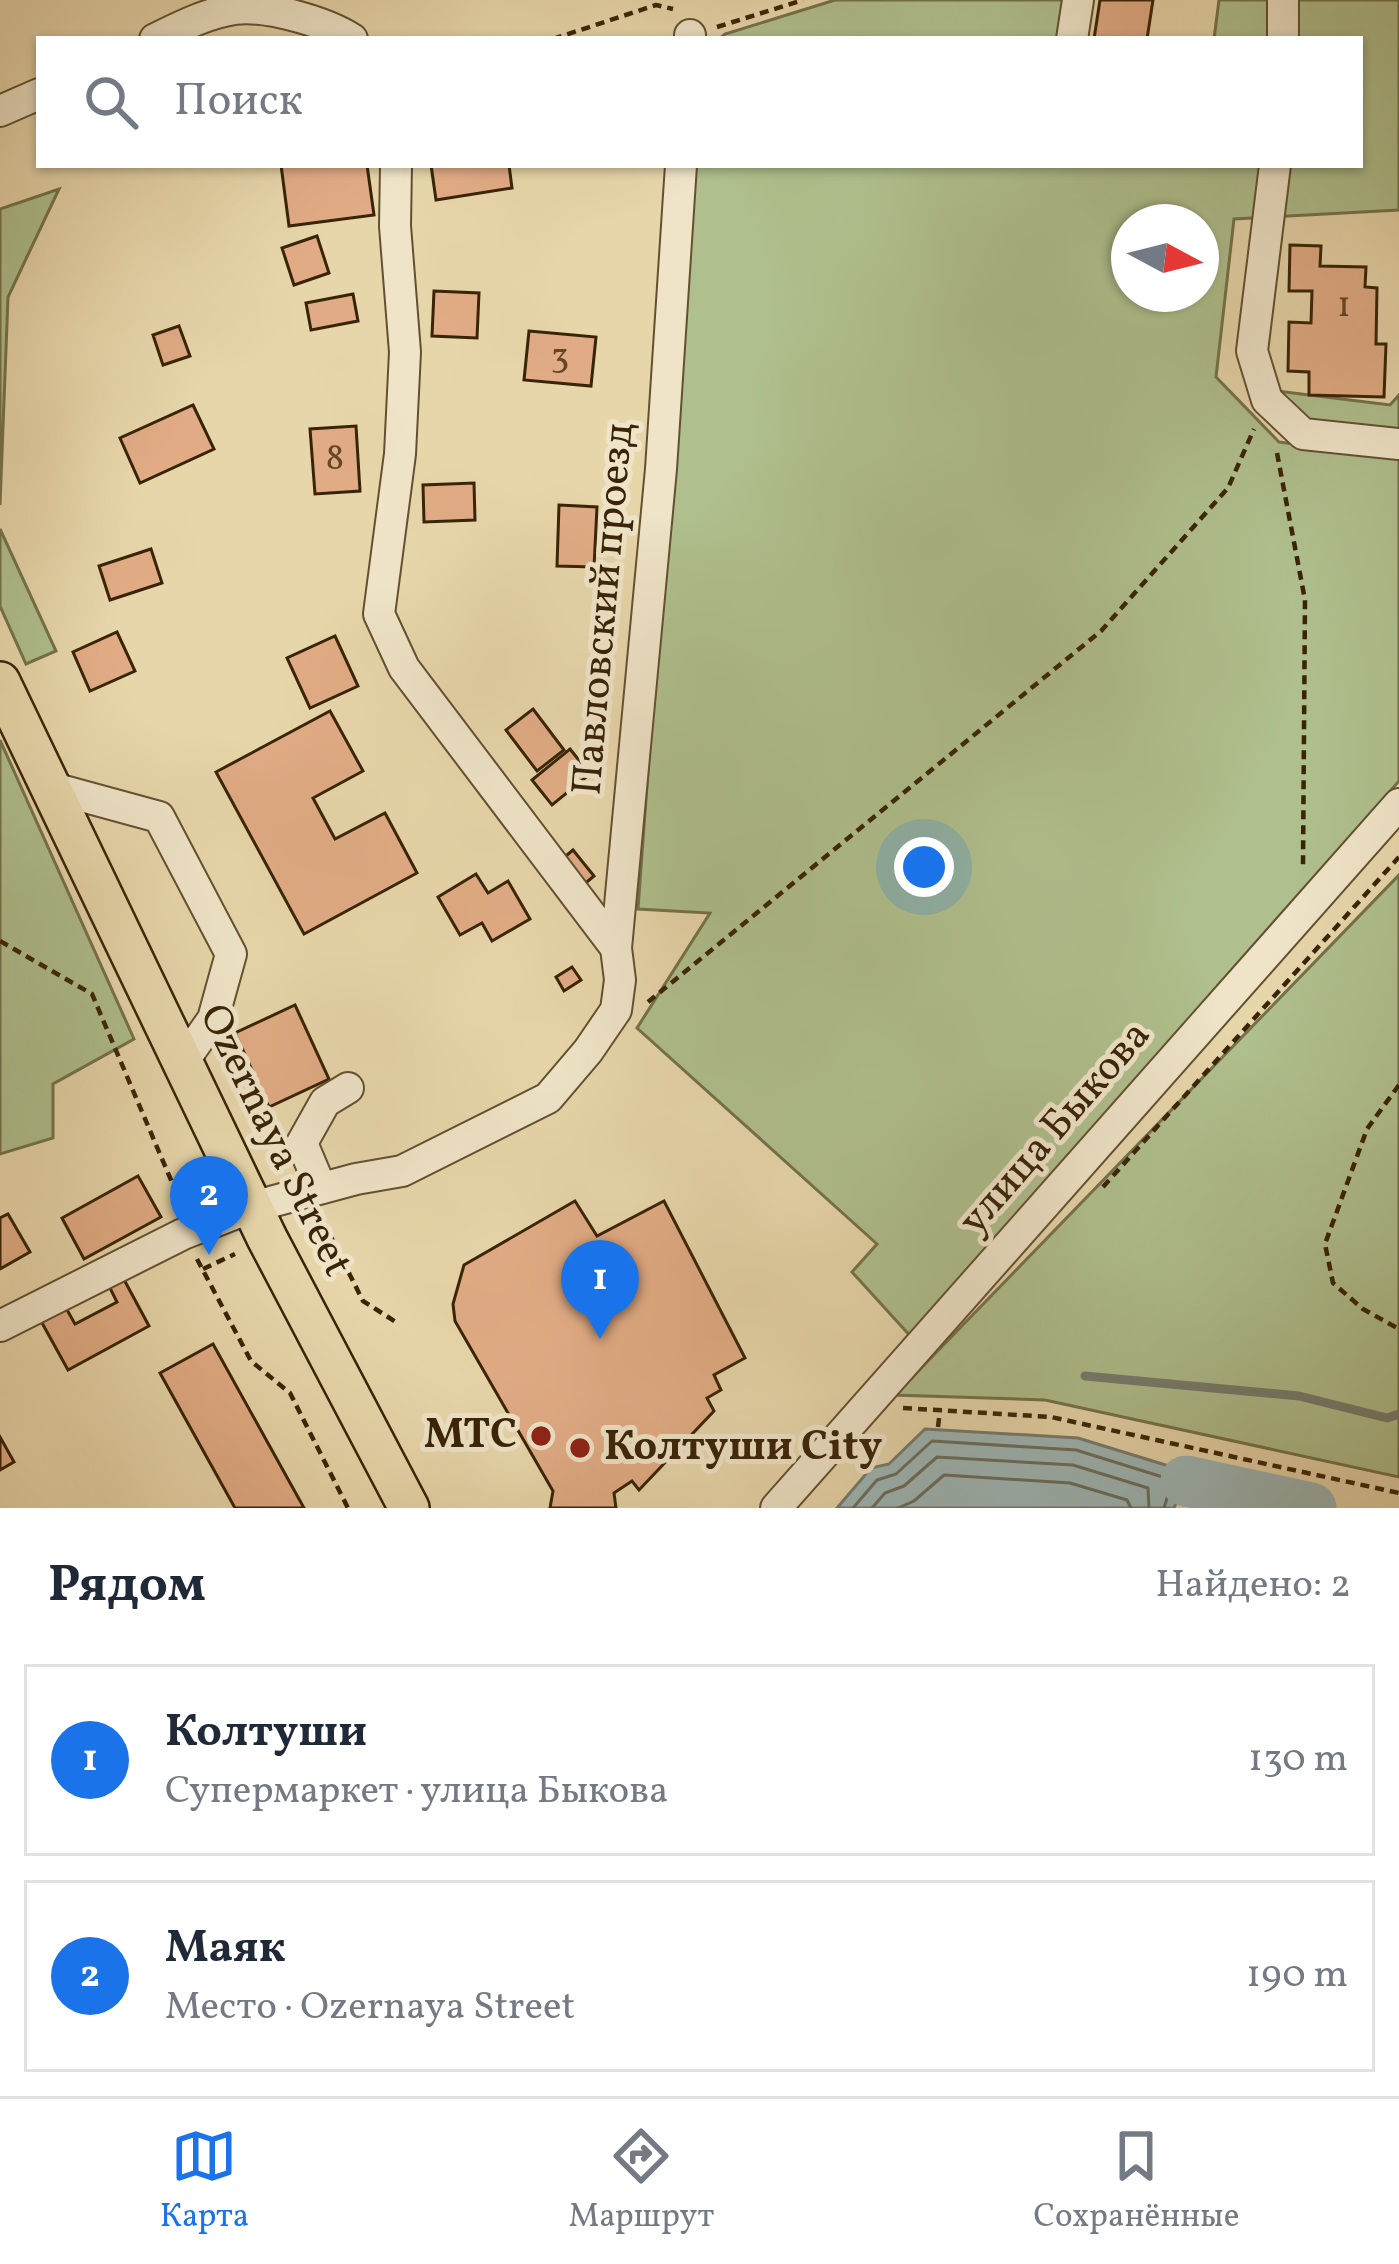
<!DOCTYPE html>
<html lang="ru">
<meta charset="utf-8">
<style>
body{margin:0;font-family:Vollkorn,serif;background:#f2f2f3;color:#1f2937}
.compass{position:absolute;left:1111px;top:204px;width:108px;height:108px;border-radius:50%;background:#fff;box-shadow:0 3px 9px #0004;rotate:97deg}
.you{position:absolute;left:924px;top:867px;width:42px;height:42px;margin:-30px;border:9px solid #fff;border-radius:50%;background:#1a73e8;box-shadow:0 0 0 18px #1a73e833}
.badge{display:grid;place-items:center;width:78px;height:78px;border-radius:50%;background:#1a73e8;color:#fff;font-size:39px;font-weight:700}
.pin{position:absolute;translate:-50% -99px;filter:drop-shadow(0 3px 6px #0008)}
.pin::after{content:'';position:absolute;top:63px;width:42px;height:36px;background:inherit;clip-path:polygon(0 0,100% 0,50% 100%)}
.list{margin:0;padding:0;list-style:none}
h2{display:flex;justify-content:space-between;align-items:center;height:156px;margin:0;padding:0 48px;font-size:51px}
h2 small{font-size:39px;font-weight:400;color:#747a83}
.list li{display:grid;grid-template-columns:78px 1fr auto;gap:36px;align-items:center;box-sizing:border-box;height:192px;margin:0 24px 24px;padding:0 24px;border:3px solid #e0e1e3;border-radius:0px}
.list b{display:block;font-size:45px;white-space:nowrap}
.list p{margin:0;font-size:39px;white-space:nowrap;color:#747a83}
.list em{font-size:39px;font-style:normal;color:#747a83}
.icon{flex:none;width:66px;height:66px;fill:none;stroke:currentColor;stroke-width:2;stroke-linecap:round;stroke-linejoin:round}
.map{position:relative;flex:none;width:1399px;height:1508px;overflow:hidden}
.search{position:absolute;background:#fff;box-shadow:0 3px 9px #0004;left:36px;right:36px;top:36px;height:132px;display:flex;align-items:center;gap:30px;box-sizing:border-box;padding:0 42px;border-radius:0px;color:#747a83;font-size:45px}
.sheet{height:588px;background:#fff}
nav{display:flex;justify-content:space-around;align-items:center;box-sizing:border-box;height:168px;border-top:3px solid #e0e1e3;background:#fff;font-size:33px;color:#747a83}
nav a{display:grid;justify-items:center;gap:6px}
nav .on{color:#1a73e8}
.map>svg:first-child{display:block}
</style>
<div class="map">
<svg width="1399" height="1508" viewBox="0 0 1399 1508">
<rect width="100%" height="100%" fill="#e7d6aa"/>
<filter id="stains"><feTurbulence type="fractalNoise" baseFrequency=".00167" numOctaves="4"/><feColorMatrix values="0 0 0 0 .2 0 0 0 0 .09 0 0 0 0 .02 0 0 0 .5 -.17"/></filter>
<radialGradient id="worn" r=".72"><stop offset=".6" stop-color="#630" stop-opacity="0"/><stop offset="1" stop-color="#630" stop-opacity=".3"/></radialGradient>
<g fill="#afbf8d" stroke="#74724a" stroke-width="3" fill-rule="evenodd">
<path d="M835,0H1077L1073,39H719L725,34Z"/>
<path d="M1219,0H1399V210L1234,219L1216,377L1279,442L1399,457V781L913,1339L852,1272L877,1244L637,1028L710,913L638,909L692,165H1360V39H1214ZM1129,222H1201V294H1129Z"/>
<path d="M59,189L8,297L0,505V209Z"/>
<path d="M1277,391L1390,405L1399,395V433L1299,423Z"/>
<path d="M0,529L56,651L26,664L0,606Z"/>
<path d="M0,740L134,1039L53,1084V1138L0,1154Z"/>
<path d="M1399,875V1477L1045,1400L895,1395Z"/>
</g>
<path fill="#9db6b5" stroke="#757c6f" stroke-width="3" d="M925,1429L1078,1438L1185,1471L1186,1481L1174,1508H837L871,1468L889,1464Z"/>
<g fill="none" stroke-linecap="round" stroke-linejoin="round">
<g stroke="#6b6d5e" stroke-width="3">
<path d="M853,1508L877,1480L896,1474L932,1441L1076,1450L1169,1479L1171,1485L1164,1508"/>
<path d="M872,1508L885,1493L904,1486L937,1457L1073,1465L1148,1488L1149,1508"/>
<path d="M898,1508L914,1501L944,1475L1070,1483L1127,1500L1131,1508"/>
</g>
<path stroke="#757c6f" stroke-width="9" d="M1085,1376L1299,1396L1387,1418L1399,1414"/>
<path stroke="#9db6b5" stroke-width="51" d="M1186,1481L1311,1508"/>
</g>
<g fill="#e1ac85" stroke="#392407" stroke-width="3">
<path d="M1100,0H1153L1147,39H1094Z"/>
<path d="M281,165H367L374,215L289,226Z"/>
<path d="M431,165H509L512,188L436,200Z"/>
<path d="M317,236L329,273L294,285L282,248Z"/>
<path d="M1290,245L1321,246L1320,266L1366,267L1365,287L1377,288L1376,344H1386L1384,397L1309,395V372L1288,371L1289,322L1311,323L1312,291H1289Z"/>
<path d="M434,291L479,293L477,338L432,336Z"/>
<path d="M353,294L358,321L311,330L306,303Z"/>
<path d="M179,326L190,356L163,365L153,335Z"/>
<path d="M529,331L596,337L591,386L524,380Z"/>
<path d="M193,405L214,449L140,483L120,438Z"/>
<path d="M356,426L360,491L315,494L310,429Z"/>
<path d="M474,483L475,520L424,522L423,485Z"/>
<path d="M559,505L597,507L594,567L557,566Z"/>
<path d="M151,549L162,583L110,600L99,566Z"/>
<path d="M117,632L135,671L90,691L73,652Z"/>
<path d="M335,636L358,686L310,708L287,658Z"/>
<path d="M533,709L564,750L537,771L506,730Z"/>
<path d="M330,711L363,771L313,798L335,839L385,813L417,873L304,934L216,772Z"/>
<path d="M570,749L590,774L552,805L532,780Z"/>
<path d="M573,850L594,876L582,886L561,860Z"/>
<path d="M476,874L488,893L508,881L530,919L492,941L482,923L460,935L438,897Z"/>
<path d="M572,967L581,980L564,991L556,977Z"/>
<path d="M295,1005L329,1079L269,1107L235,1033Z"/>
<path d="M138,1176L161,1217L84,1259L62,1218Z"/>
<path d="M575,1201L597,1236L664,1201L745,1358L714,1375L721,1390L707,1398L714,1411L639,1490L632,1481L614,1493L616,1508H550L553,1491L455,1321L453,1304L464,1265Z"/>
<path d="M8,1214L30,1252L0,1269V1218Z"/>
<path d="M121,1274L149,1326L68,1370L41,1321L66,1308L75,1324L117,1302L107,1282Z"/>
<path d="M213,1344L304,1508H235L160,1373Z"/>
<path d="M0,1437L14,1462L0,1470Z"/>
</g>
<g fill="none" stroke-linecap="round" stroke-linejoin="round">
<defs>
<g id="minor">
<path d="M1283,0V39"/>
<path d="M155,39C180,27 207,13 235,9C267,5 326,22 352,39"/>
<path d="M690,39V35"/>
<path d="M1072,39L1078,0"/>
<path d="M0,111L39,94"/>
<path d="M396,165L395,226L405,352L400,454L379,614L404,668L616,948"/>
<path d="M1275,165L1252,351L1267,400L1303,434L1399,444"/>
<path d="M49,787L159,817L231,954L213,1019L182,1063"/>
<path d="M321,1188L302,1143L325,1102L348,1088"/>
<path d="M0,1326L183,1234L252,1207L356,1179L402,1171L548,1098L588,1051L616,1010L620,980L616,948L661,469L681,165"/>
<path d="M776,1508L1399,804"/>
</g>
<path id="major" d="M0,682L267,1238L409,1508"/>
</defs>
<use href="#minor" stroke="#645030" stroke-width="34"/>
<use href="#major" stroke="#392407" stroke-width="44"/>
<g stroke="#392407" stroke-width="4.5" stroke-dasharray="9 6" stroke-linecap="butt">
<path d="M717,27L803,0"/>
<path d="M553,39L656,5L673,9"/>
<path d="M1277,453L1305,600L1303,865"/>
<path d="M0,941L92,994L182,1206"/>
<path d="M648,1002L1101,631L1228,488L1254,429"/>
<path d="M232,1043L274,1130"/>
<path d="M1399,1085L1367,1129L1325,1244L1333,1283L1363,1309L1399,1329"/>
<path d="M1103,1187L1399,857"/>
<path d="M322,1219L363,1301L399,1324"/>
<path d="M197,1259L251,1361L290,1393L348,1508"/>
<path d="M203,1269L235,1254"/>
<path d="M903,1408L1051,1417L1399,1493"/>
<path d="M938,1427L940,1410"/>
</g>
<use href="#minor" stroke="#efe4c8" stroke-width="30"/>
<use href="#major" stroke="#e7d6aa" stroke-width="39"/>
</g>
<g fill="#8f2418" stroke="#efe4c8" stroke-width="4.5">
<circle cx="541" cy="1436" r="12"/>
<circle cx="580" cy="1448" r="12"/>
</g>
<g text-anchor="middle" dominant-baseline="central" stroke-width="10" stroke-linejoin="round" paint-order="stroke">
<g font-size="36" fill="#634626">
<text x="1344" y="307">1</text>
<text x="560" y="358">3</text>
<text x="335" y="460">8</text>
</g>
<g font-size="42" fill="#392407" stroke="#efe4c8">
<text transform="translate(605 609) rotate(-85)">Павловский проезд</text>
<text transform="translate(1056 1129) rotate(-49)">улица Быкова</text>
<text transform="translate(274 1141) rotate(64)">Ozernaya Street</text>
</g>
<g font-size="42" font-weight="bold" fill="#392407" stroke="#efe4c8" text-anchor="end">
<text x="517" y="1436">МТС</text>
<text x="604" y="1448" text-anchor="start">Колтуши City</text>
</g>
</g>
<rect width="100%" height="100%" filter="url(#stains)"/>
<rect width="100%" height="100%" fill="url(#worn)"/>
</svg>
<svg class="compass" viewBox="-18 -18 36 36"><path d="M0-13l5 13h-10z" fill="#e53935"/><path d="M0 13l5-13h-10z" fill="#747a83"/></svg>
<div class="you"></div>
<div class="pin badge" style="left:600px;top:1339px">1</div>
<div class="pin badge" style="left:209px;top:1255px">2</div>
<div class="search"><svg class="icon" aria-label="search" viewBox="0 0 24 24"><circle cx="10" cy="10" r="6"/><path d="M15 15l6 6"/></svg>Поиск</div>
</div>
<section class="sheet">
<h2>Рядом<small>Найдено: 2</small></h2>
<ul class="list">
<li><span class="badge">1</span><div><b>Колтуши</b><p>Супермаркет · улица Быкова</p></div><em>130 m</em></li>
<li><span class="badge">2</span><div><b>Маяк</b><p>Место · Ozernaya Street</p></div><em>190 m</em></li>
</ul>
</section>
<nav>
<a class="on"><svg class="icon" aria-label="map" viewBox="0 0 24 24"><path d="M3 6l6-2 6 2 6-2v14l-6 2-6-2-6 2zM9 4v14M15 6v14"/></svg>Карта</a>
<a><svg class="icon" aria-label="directions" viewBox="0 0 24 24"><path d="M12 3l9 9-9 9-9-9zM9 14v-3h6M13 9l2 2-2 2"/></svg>Маршрут</a>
<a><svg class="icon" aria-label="saved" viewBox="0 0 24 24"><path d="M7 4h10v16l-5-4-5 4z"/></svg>Сохранённые</a>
</nav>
